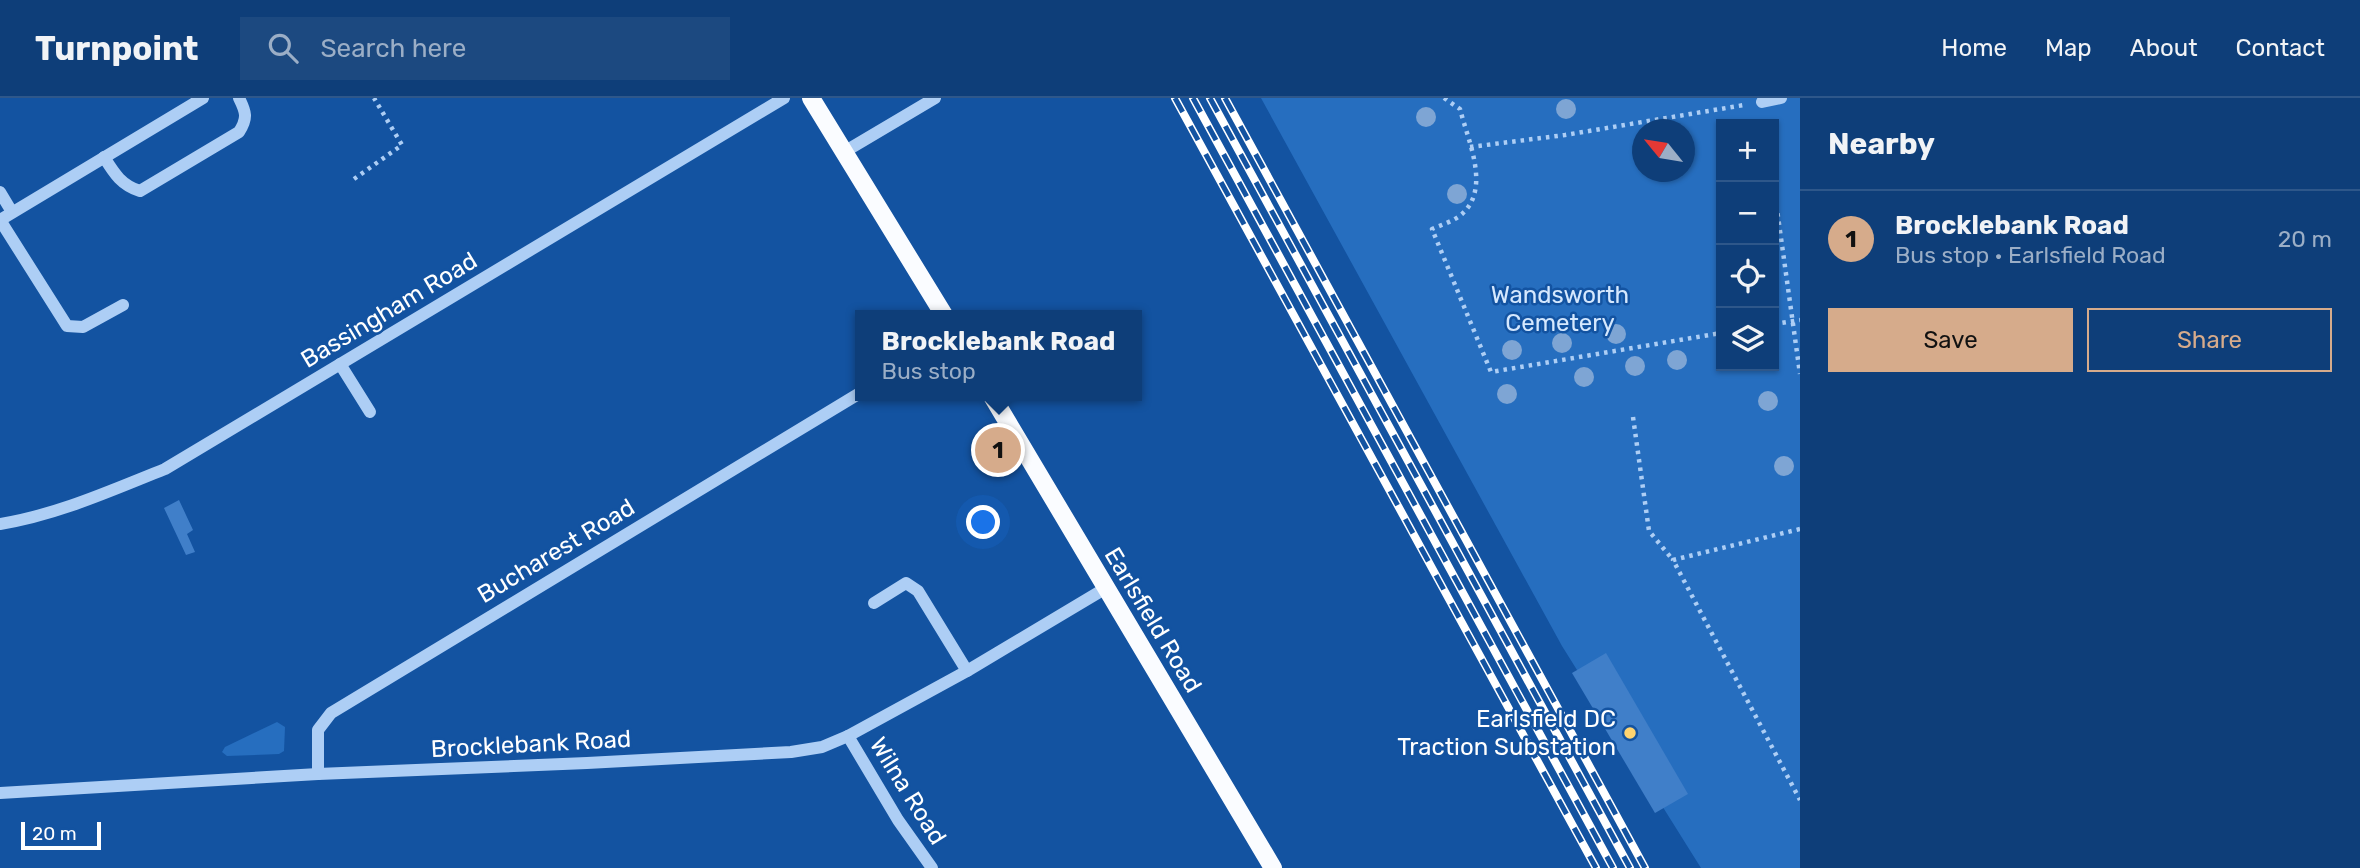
<!DOCTYPE html>
<meta charset="utf-8">
<style>
body{margin:0;font-family:Rubik,sans-serif;background:#1c4980;color:#f1f3f6}
.controls{position:absolute;right:21px;top:21px;display:grid;overflow:hidden;border-radius:0px;box-shadow:0 2px 5px #0004}
.controls button{width:63px;height:63px;display:grid;place-items:center;padding:0;border:0;border-bottom:2px solid #2e578a;background:#0e3e79;color:#f1f3f6;font:35px sans-serif}
.compass{position:absolute;left:1632px;top:21px;width:63px;height:63px;border-radius:50%;background:#0e3e79;box-shadow:0 2px 5px #0004;rotate:300deg}
.scale{position:absolute;left:21px;bottom:18px;width:80px;box-sizing:border-box;padding-left:7px;border:4px solid #fff;border-top:0;font-size:19px;line-height:24px;white-space:nowrap;color:#fff;-webkit-text-stroke:5px #1353a1;paint-order:stroke}
.you{position:absolute;left:984px;top:425px;width:24px;height:24px;margin:-18px;border:5px solid #fff;border-radius:50%;background:#1a73e8;box-shadow:0 0 0 10px #1a73e833}
.badge{display:grid;place-items:center;width:46px;height:46px;border-radius:50%;background:#d6ab8b;color:#111;font-size:23px;font-weight:700}
.pin{position:absolute;translate:-50% -50%;border:4px solid #fff;box-shadow:0 2px 7px #0006}
.popup{position:absolute;left:855px;top:212px;width:287px;height:91px;box-sizing:border-box;display:grid;place-content:center;border-radius:0px;background:#0e3e79;filter:drop-shadow(0 2px 5px #0005);font-size:23px;white-space:nowrap;color:#9baec6}
.popup b{font-size:26px;color:#f1f3f6}
.popup::after{content:'';position:absolute;left:50%;top:100%;margin-left:-14px;border:14px solid transparent;border-top-color:#0e3e79}
.list{margin:0;padding:0;list-style:none}
h2{display:flex;justify-content:space-between;align-items:center;height:91px;margin:0;padding:0 28px;font-size:30px}
h2 small{font-size:23px;font-weight:400;color:#9baec6}
.list li{display:grid;grid-template-columns:46px 1fr auto;gap:21px;align-items:center;box-sizing:border-box;height:98px;padding:0 28px;border-top:2px solid #2e578a}
.list b{display:block;font-size:26px;white-space:nowrap}
.list p{margin:0;font-size:23px;white-space:nowrap;color:#9baec6}
.list em{font-size:23px;font-style:normal;color:#9baec6}
.actions{display:flex;gap:14px;padding:21px 28px}
.actions a{flex:1;padding:16px 0;border:2px solid #d6ab8b;border-radius:0px;text-align:center;font-size:24px;color:#d6ab8b}
.actions .main{background:#d6ab8b;color:#111}
.icon{flex:none;width:38px;height:38px;fill:none;stroke:currentColor;stroke-width:2;stroke-linecap:round;stroke-linejoin:round}
.map{position:relative;flex:none;width:1800px;height:770px;overflow:hidden}
header{display:flex;align-items:center;gap:42px;box-sizing:border-box;height:98px;padding:0 35px;background:#0e3e79;border-bottom:2px solid #2e578a}
header strong{font-size:33px}
nav{display:flex;gap:38px;margin-inline-start:auto;font-size:24px}
.search{width:490px;height:63px;background:#1c4980;display:flex;align-items:center;gap:18px;box-sizing:border-box;padding:0 24px;border-radius:0px;color:#9baec6;font-size:26px}
main{display:flex}
aside{flex:1;background:#0e3e79}
.map>svg:first-child{display:block}
</style>
<header>
<strong>Turnpoint</strong>
<div class="search"><svg class="icon" aria-label="search" viewBox="0 0 24 24"><circle cx="10" cy="10" r="6"/><path d="M15 15l6 6"/></svg>Search here</div>
<nav><a>Home</a><a>Map</a><a>About</a><a>Contact</a></nav>
</header>
<main>
<div class="map">
<svg width="1800" height="770" viewBox="0 0 1800 770">
<rect width="100%" height="100%" fill="#1353a1"/>
<g fill="#266ebf" fill-rule="evenodd">
<path d="M1261,0H1800V770H1701L1562,548ZM1721,26H1774V268H1721ZM1643,32H1685V74H1643Z"/>
<path d="M277,624L285,629L284,653L279,656L227,658L222,654L225,649Z"/>
</g>
<g fill="#407fc9">
<path d="M179,402L193,432L187,436L195,454L186,457L164,410Z"/>
<path d="M1606,555L1688,696L1655,715L1572,575Z"/>
</g>
<g fill="none" stroke-linecap="round" stroke-linejoin="round">
<g stroke="#adcef5" stroke-width="4.5" stroke-dasharray="3.5 5" stroke-linecap="butt">
<path d="M1444,0L1460,11C1468,43 1491,90 1462,116C1454,123 1441,127 1432,131L1491,274L1721,235"/>
<path d="M1470,49L1565,37L1744,7"/>
<path d="M354,81L402,47L374,0"/>
<path d="M1774,90L1800,276"/>
<path d="M1774,226L1800,222"/>
<path d="M1633,319L1649,433L1673,462"/>
<path d="M1800,431L1673,462L1800,702"/>
</g>
<g stroke="#adcef5" stroke-width="12">
<path d="M1762,4L1781,0"/>
<path d="M844,54L935,0"/>
<path d="M104,59C114,75 121,87 140,93L239,34C248,20 246,14 239,0"/>
<path d="M0,94L12,114"/>
<path d="M0,122L203,0"/>
<path d="M0,122L67,228L83,229L123,207"/>
<path d="M340,266L370,314"/>
<path d="M0,426C57,417 112,392 165,371L784,0"/>
<path d="M874,505L906,485L918,493L967,573"/>
<path d="M848,638L898,722L932,770"/>
<path d="M318,676V632L331,615L860,295"/>
<path d="M0,695L318,676L587,665L791,654L822,649L848,638L967,573L1106,490"/>
</g>
<g stroke="#fafcff" stroke-width="18">
<path d="M811,0L944,217"/>
<path d="M992,298L1273,770"/>
</g>
<defs>
<g id="rail">
<path d="M1175,0L1596,770"/>
<path d="M1193,0L1613,770"/>
<path d="M1210,0L1630,770"/>
<path d="M1225,0L1645,770"/>
</g>
</defs>
<use href="#rail" stroke="#fff" stroke-width="8"/>
<use href="#rail" stroke="#1353a1" stroke-width="5" stroke-dasharray="16" stroke-linecap="butt"/>
</g>
<g fill="#7ea5d4">
<circle cx="1566" cy="11" r="10"/>
<circle cx="1426" cy="19" r="10"/>
<circle cx="1457" cy="96" r="10"/>
<circle cx="1616" cy="236" r="10"/>
<circle cx="1562" cy="245" r="10"/>
<circle cx="1512" cy="252" r="10"/>
<circle cx="1677" cy="262" r="10"/>
<circle cx="1635" cy="268" r="10"/>
<circle cx="1584" cy="279" r="10"/>
<circle cx="1507" cy="296" r="10"/>
<circle cx="1768" cy="303" r="10"/>
<circle cx="1784" cy="368" r="10"/>
</g>
<circle fill="#ffd470" stroke="#1353a1" stroke-width="2.5" cx="1630" cy="635" r="7"/>
<g text-anchor="middle" dominant-baseline="central" stroke-width="5" stroke-linejoin="round" paint-order="stroke">
<g font-size="24" fill="#d5e8fe" stroke="#1353a1">
<text x="1560" y="197">Wandsworth<tspan x="1560" dy="28">Cemetery</tspan></text>
</g>
<g font-size="24" fill="#fff" stroke="#1353a1">
<text transform="translate(389 212) rotate(-31)">Bassingham Road</text>
<text transform="translate(556 453) rotate(-31)">Bucharest Road</text>
<text transform="translate(1153 522) rotate(59)">Earlsfield Road</text>
<text transform="translate(531 646) rotate(-3)">Brocklebank Road</text>
<text transform="translate(908 693) rotate(58)">Wilna Road</text>
</g>
<g font-size="24" fill="#fff" stroke="#1353a1" text-anchor="end">
<text x="1616" y="621">Earlsfield DC<tspan x="1616" dy="28">Traction Substation</tspan></text>
</g>
</g>
</svg>
<div class="controls">
<button>+</button>
<button>−</button>
<button><svg class="icon" aria-label="locate" viewBox="0 0 24 24"><circle cx="12" cy="12" r="6"/><path d="M12 2v4M12 18v4M2 12h4M18 12h4"/></svg></button>
<button><svg class="icon" aria-label="layers" viewBox="0 0 24 24"><path d="M12 4l9 5-9 5-9-5zM3 14l9 5 9-5"/></svg></button>
</div>
<svg class="compass" viewBox="-18 -18 36 36"><path d="M0-13l5 13h-10z" fill="#e53935"/><path d="M0 13l5-13h-10z" fill="#9baec6"/></svg>
<div class="scale">20 m</div>
<div class="you"></div>
<div class="pin badge" style="left:998px;top:352px">1</div>
<div class="popup"><b>Brocklebank Road</b>Bus stop</div>
</div>
<aside>
<h2>Nearby<small></small></h2>
<ul class="list">
<li><span class="badge">1</span><div><b>Brocklebank Road</b><p>Bus stop · Earlsfield Road</p></div><em>20 m</em></li>
</ul>
<div class="actions"><a class="main">Save</a><a>Share</a></div>
</aside>
</main>
